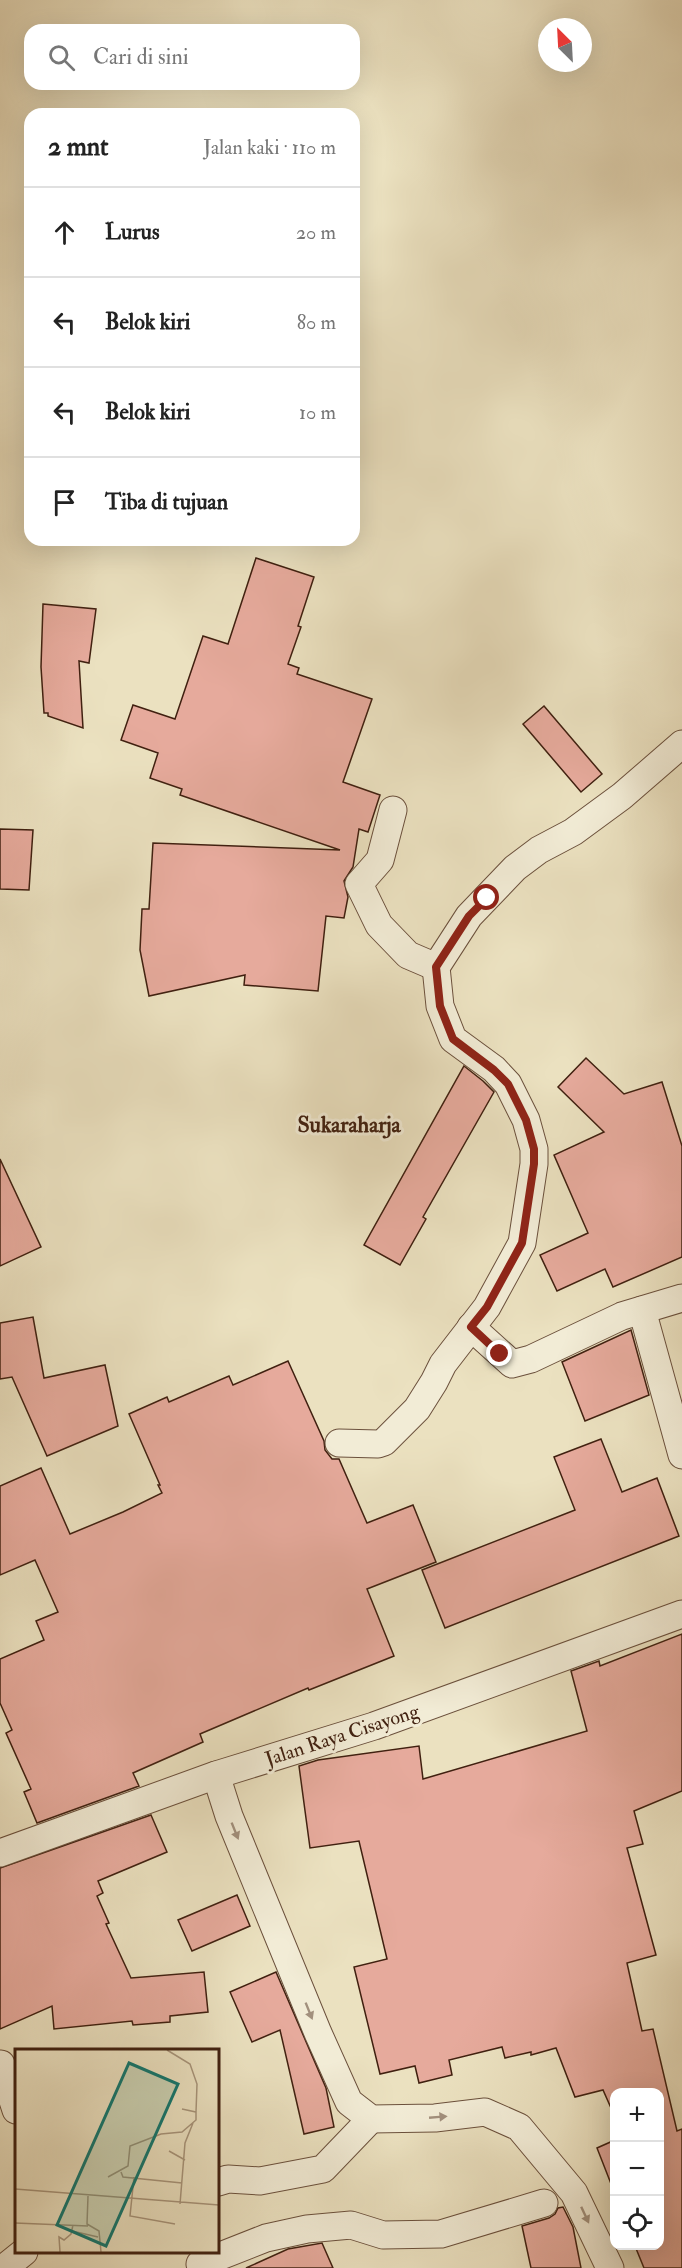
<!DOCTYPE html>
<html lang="id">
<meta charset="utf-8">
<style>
body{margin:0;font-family:"IM FELL Double Pica",serif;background:#f6f6f6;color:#222}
.controls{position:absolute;right:18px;bottom:18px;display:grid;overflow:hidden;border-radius:12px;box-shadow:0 6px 24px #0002}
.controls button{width:54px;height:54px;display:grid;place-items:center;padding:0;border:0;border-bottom:2px solid #e0e0e0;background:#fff;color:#222;font:30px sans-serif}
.compass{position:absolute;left:538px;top:18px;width:54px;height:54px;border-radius:50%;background:#fff;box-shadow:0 6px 24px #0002;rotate:336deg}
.stop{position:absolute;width:18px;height:18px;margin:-14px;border:4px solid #8f2418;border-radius:50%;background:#fff}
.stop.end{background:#8f2418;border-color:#fff;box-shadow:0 2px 6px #0008}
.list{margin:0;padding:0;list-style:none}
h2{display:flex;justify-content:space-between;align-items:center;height:78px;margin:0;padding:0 24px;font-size:26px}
h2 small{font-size:20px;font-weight:400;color:#767676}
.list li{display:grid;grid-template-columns:39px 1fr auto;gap:18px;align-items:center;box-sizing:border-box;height:90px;padding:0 24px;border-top:2px solid #e0e0e0}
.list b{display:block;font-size:22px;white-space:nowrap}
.list em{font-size:20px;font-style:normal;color:#767676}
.icon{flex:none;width:33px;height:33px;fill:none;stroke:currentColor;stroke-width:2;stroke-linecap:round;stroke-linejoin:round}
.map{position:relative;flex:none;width:682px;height:2268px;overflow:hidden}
.search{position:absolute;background:#fff;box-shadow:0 6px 24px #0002;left:24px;top:24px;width:336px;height:66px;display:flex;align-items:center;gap:15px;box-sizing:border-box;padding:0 21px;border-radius:18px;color:#767676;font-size:22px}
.panel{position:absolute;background:#fff;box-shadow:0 6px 24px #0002;left:24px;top:108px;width:336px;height:438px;border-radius:18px}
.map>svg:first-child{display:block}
</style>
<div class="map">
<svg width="682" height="2268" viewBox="0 0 682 2268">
<rect width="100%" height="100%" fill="#ebe1c0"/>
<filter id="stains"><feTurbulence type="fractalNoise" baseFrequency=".00333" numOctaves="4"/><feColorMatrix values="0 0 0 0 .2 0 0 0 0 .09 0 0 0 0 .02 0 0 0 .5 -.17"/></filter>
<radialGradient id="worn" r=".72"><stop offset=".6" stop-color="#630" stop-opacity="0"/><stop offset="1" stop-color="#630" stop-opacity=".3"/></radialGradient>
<g fill="#e6aa9c" stroke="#402010" stroke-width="1.5">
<path d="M256,558L314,577L298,626L301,627L288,664L299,668L297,674L372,699L343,782L380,795L368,832L359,829L353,867L344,881L348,897L344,918L326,916L318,991L244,985L245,975L149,996L140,950L142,909H149L153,843L340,850L180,795L182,789L150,778L158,753L121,740L133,705L175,719L203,636L228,644Z"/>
<path d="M43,604L96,609L89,663L79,661L83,728L48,716V713H44L41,667Z"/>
<path d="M544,706L602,774L581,792L523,724Z"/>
<path d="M0,829L33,830L29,890L0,889Z"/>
<path d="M586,1058L624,1094L662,1082L682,1146V1257L613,1287L605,1269L557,1291L540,1255L588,1233L554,1155L604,1132L558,1087Z"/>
<path d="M464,1066L483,1081L494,1092L423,1217L426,1219L400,1265L364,1245Z"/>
<path d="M0,1159L41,1247L0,1266Z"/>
<path d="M33,1317L44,1378L105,1365L118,1426L47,1456L12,1377L0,1379V1323Z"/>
<path d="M631,1330L649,1395L585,1421L562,1362Z"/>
<path d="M288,1361L324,1441L325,1450L332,1459H339L367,1523L413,1505L436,1562L367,1589L394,1656L309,1690L308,1688L200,1734L203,1742L133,1773L139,1786L37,1823L24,1792L31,1789L6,1733L12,1730L0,1703V1659L44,1640L36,1621L58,1612L35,1560L0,1575V1486L41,1468L70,1534L123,1512L162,1493L158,1485H160L129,1414L167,1397L169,1402L229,1376L233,1385Z"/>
<path d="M601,1439L622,1492L657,1478L679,1536L445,1628L422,1570L575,1510L554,1457Z"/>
<path d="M682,1634V1791L634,1811L643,1844L627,1848L656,1955L627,1963L642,2031L653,2029L677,2131L682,2129V2268H644L635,2246H660V2092H615V2117L603,2090L575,2097L556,2048L531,2055V2052L505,2058L502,2047L449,2060L452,2075L419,2083L415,2066L380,2074L354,1967L387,1959L359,1841L310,1848L299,1766L318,1760L419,1746L423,1779L587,1731L571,1671L599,1661L600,1666Z"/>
<path d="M151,1815L167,1852L98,1881L103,1893L97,1896L109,1923L106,1924L131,1978L204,1972L208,2012L170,2016V2022L133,2025L132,2021L54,2029L52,2006L0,2029V1868Z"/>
<path d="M237,1895L250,1926L192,1951L178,1920Z"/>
<path d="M276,1972L326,2088L334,2127L304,2134L280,2030L252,2042L230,1992Z"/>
<path d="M615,2140V2194L597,2148Z"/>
<path d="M563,2207L573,2227L581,2268H531L522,2226L549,2218L555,2214L558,2208Z"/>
<path d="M322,2243L333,2268H246L288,2249Z"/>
</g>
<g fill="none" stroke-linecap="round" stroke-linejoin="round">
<defs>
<g id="minor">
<path d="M393,810L380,860L359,884L379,925L408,955L436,967"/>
<path d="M642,1310L682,1455"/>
<path d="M471,1327L512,1364L531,1359L622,1316L682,1298"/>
<path d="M339,1443L378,1444L384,1442L417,1409L434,1382L443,1364L487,1307L522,1243L534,1164V1149L526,1120L508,1084L494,1069L453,1039L440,1006L436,967L469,916L515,868L539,850L573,832L622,796L682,744"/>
<path d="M216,1775L229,1816L318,2033L349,2102L371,2119L435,2118L485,2112L519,2127L574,2193L610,2268"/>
<path d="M0,1853L216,1775L374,1726L682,1614"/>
<path d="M1,2064L16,2110"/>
<path d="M218,2182L228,2179L260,2181L323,2169L371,2119"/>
<path d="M200,2264L266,2238L307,2229L351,2225L383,2235L441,2234L544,2203"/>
<path d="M4,2268L24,2252"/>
</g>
</defs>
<use href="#minor" stroke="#6b503c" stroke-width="29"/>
<use href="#minor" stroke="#f2ecd6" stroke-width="27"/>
</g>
<defs><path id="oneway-solid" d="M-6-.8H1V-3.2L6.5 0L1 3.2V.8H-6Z" transform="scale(1.5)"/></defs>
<g fill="#a2907d">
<use href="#oneway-solid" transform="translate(235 1831) rotate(68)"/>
<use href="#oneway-solid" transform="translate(309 2011) rotate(68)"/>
<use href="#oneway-solid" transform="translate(438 2117) rotate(-5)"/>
<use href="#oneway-solid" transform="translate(585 2215) rotate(65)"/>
</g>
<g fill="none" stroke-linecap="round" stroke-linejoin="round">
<path stroke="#8f2418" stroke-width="8" d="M487,898L469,916L436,967L440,1006L453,1039L494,1070L508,1084L526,1120L534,1149V1164L522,1243L487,1307L471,1327L500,1354"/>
</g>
<g text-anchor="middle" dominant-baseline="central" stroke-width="6" stroke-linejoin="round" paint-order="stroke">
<g font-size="20" fill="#402010" stroke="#f2ecd6">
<text transform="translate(342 1735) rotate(-18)">Jalan Raya Cisayong</text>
</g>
<g font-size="22" font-weight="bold" fill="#402010" stroke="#f2ecd6">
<text x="349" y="1125">Sukaraharja</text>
</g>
</g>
<g transform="translate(15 2049)">
<rect width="204" height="204" fill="#ebe1c0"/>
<path fill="none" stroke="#a7947a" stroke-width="1.5" d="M152,1L175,15L182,35L181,63L167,60M154,102L170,111M106,123L108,128L167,134M93,128L113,117L115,97L146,85L167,83L181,71V63M119,128L115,167L160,175M0,140L204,156M73,147L72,175L84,182L86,203M165,155L170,94L178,74M0,174L73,177M57,182L83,188M45,203L44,188L49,191L56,185L58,176"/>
<path fill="#0f766e" fill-opacity="0.15" stroke="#0f766e" stroke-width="3" d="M114,14L163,35L91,197L42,176Z"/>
<rect width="204" height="204" fill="none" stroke="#402010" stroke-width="3"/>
</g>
<rect width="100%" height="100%" filter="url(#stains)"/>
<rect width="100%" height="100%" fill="url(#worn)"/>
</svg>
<div class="controls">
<button>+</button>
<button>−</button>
<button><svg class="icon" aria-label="locate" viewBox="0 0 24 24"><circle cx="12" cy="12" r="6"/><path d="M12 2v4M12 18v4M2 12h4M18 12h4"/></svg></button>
</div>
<svg class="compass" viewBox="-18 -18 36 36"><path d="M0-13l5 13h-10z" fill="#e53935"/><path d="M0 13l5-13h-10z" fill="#767676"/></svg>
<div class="stop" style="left:487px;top:898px"></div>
<div class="stop end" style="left:500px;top:1354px"></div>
<div class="search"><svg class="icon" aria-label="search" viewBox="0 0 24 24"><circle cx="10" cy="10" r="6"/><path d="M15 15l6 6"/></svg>Cari di sini</div>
<section class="panel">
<h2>2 mnt<small>Jalan kaki · 110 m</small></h2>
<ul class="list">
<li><svg class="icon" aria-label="ahead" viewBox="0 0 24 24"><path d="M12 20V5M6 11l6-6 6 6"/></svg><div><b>Lurus</b></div><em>20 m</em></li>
<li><svg class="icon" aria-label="left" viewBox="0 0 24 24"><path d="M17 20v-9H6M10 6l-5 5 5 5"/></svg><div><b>Belok kiri</b></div><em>80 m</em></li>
<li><svg class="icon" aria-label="left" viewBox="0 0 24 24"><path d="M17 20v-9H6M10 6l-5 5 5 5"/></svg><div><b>Belok kiri</b></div><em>10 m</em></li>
<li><svg class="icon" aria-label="arrive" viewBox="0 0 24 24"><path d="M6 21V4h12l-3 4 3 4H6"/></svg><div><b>Tiba di tujuan</b></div></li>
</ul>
</section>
</div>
